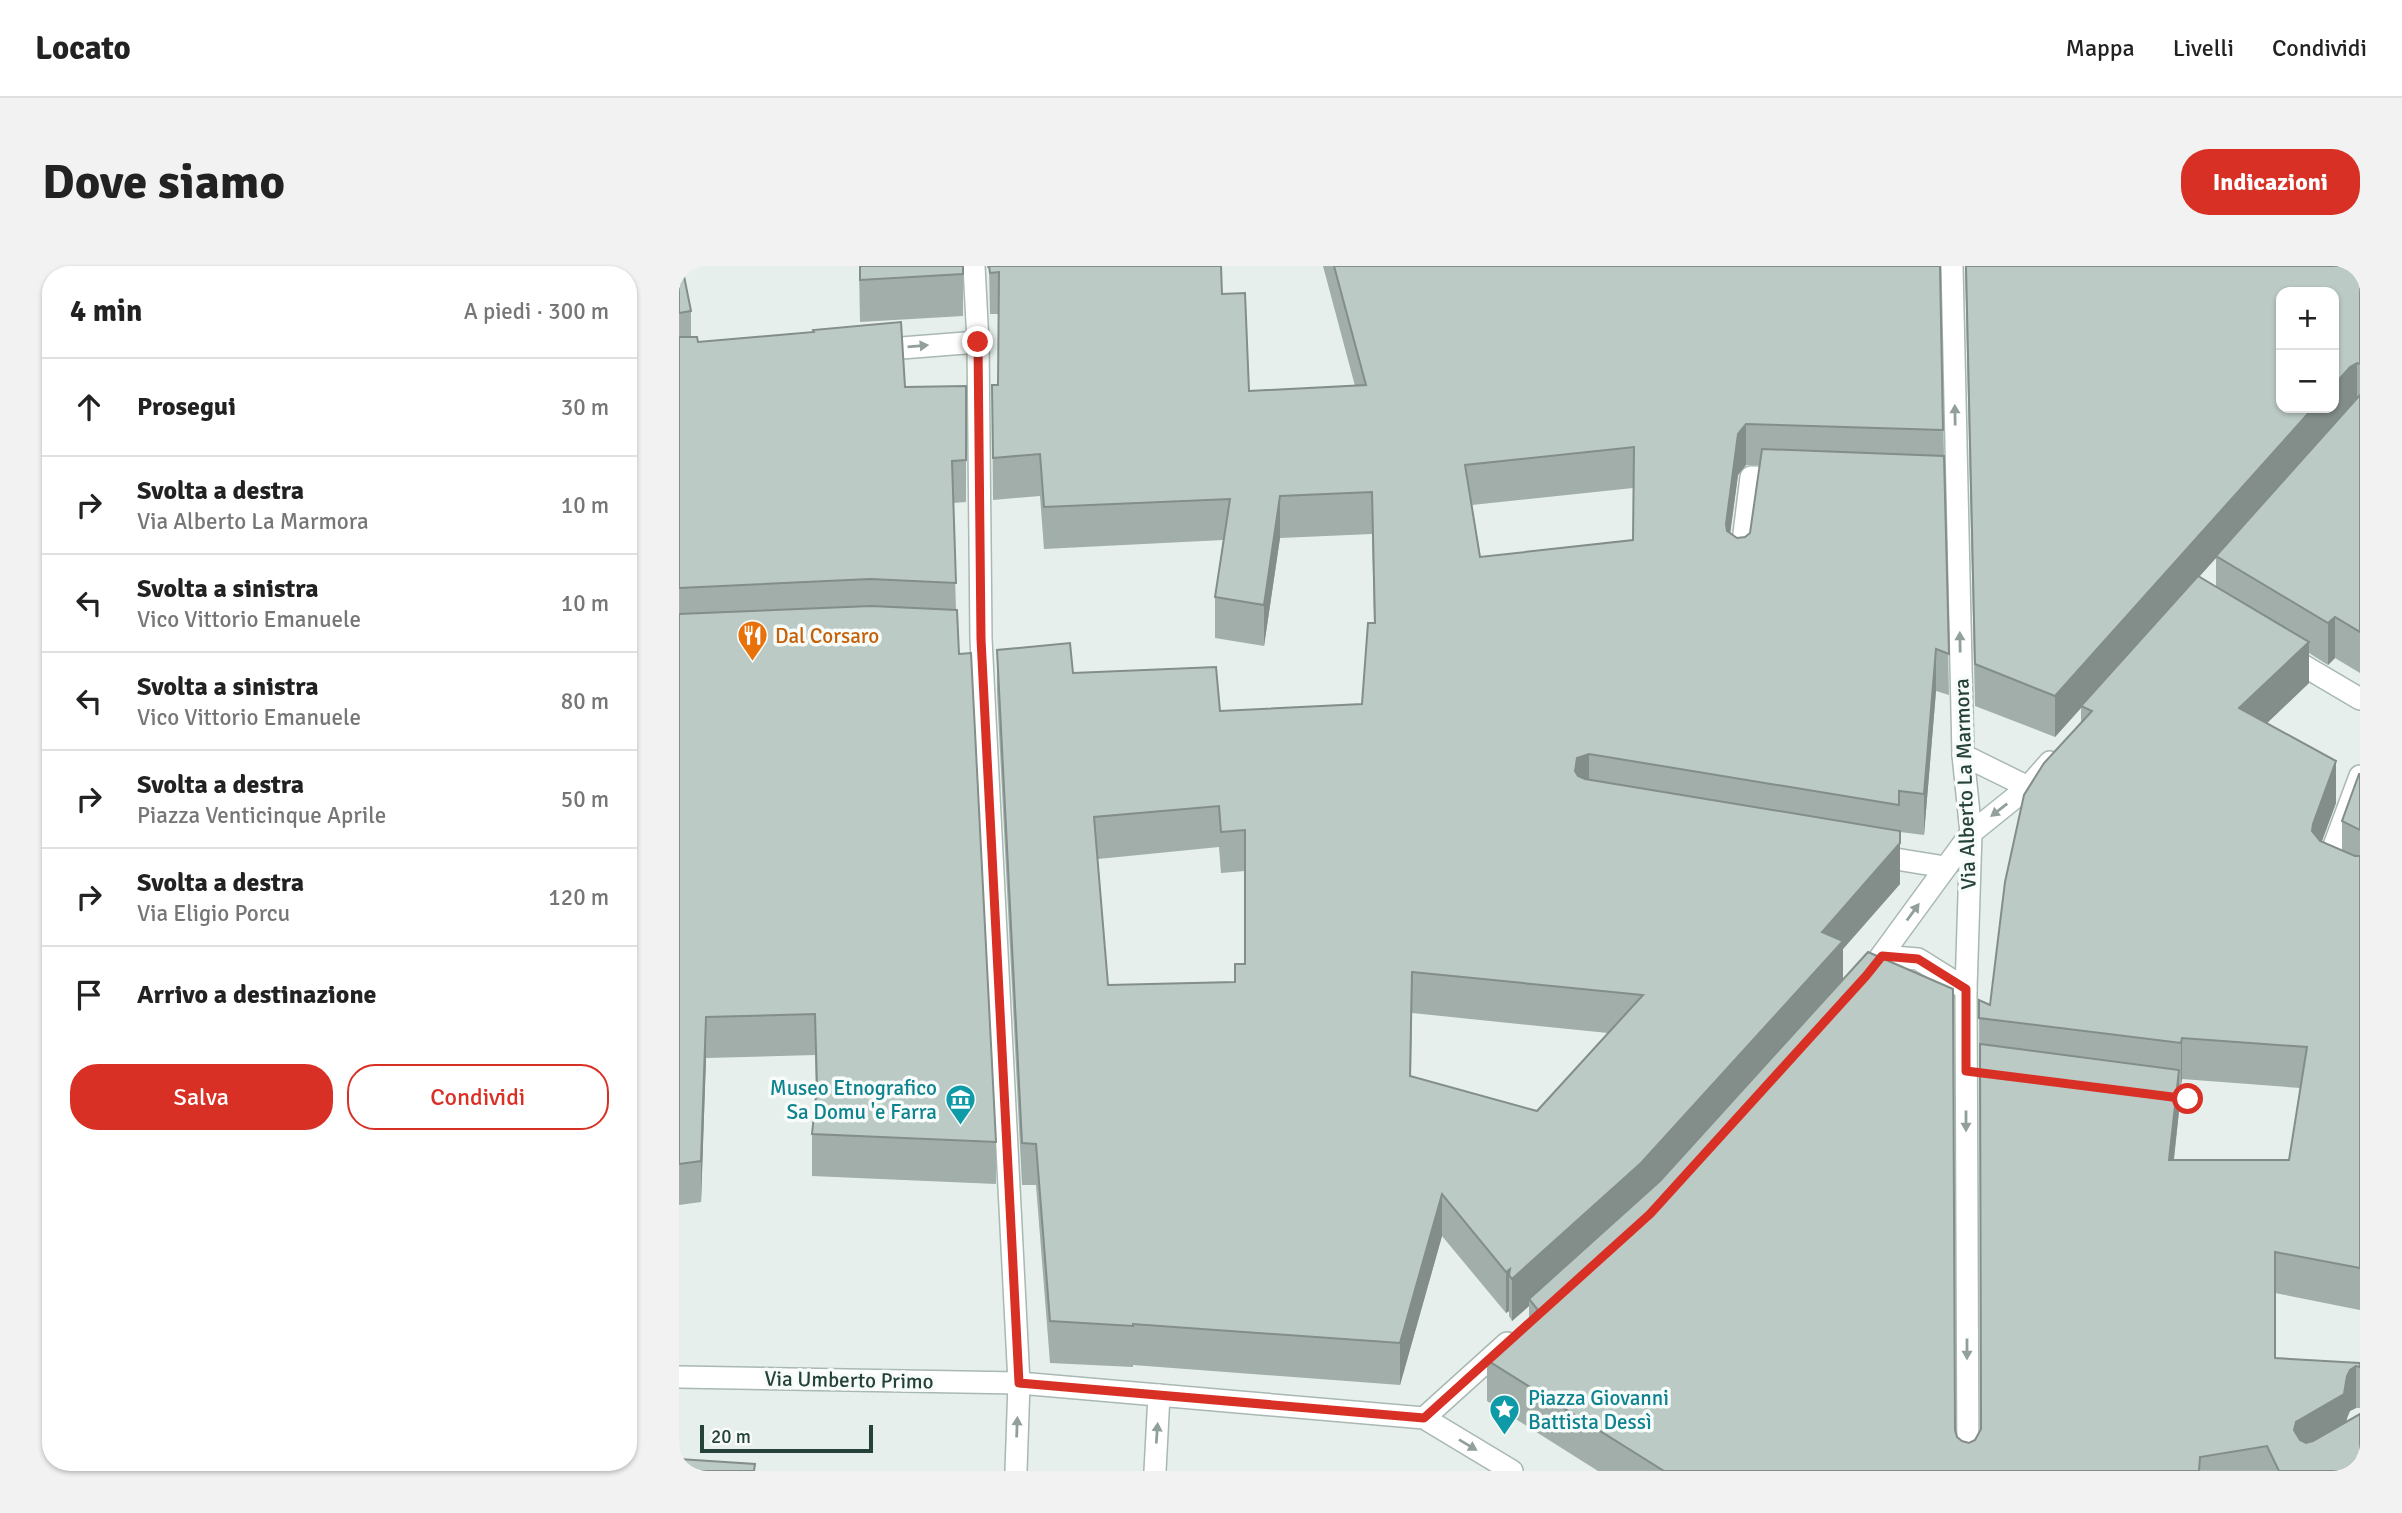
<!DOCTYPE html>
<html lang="it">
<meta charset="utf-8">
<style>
body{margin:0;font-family:Signika,sans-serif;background:#f2f2f2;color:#222}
.controls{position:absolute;right:21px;top:21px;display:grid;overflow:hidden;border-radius:14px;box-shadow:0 2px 5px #0004}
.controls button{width:63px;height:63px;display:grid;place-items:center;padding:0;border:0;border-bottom:2px solid #e0e0e0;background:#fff;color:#222;font:35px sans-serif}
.scale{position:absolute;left:21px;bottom:18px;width:173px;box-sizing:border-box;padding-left:7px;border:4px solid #24423a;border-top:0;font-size:19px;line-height:24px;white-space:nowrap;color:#24423a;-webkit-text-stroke:5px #f7fbf9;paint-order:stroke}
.stop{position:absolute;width:21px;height:21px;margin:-16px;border:5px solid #d93025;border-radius:50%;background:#fff}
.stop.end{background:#d93025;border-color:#fff;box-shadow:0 2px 7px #0008}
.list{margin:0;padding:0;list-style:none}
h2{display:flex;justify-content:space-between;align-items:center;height:91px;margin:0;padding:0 28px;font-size:30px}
h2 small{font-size:23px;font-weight:400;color:#767676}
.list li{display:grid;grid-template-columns:46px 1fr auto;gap:21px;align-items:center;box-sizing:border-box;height:98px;padding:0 28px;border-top:2px solid #e0e0e0}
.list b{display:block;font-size:26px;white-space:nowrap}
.list p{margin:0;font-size:23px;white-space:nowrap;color:#767676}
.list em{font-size:23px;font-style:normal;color:#767676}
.actions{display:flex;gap:14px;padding:21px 28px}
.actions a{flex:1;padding:16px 0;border:2px solid #d93025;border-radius:28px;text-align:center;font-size:24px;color:#d93025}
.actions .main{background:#d93025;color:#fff}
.icon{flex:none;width:38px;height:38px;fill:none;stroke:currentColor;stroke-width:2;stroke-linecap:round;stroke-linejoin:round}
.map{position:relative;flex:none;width:1681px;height:1205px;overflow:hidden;border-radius:28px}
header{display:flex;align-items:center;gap:42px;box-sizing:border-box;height:98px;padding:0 35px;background:#fff;border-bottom:2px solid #e0e0e0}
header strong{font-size:33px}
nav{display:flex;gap:38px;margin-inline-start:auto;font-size:24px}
.intro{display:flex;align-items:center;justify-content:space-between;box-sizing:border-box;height:168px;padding:0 42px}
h1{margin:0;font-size:49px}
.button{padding:18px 32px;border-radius:28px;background:#d93025;color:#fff;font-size:24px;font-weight:700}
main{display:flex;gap:42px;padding:0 42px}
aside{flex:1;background:#fff;border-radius:28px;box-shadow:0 2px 5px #0004}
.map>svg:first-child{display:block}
</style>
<header>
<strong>Locato</strong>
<nav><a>Mappa</a><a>Livelli</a><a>Condividi</a></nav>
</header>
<div class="intro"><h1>Dove siamo</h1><a class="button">Indicazioni</a></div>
<main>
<aside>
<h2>4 min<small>A piedi · 300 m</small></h2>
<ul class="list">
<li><svg class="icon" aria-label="ahead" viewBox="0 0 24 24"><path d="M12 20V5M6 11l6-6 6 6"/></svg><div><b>Prosegui</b></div><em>30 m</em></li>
<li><svg class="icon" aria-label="right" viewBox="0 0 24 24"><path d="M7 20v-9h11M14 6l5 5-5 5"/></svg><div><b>Svolta a destra</b><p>Via Alberto La Marmora</p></div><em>10 m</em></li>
<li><svg class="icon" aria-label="left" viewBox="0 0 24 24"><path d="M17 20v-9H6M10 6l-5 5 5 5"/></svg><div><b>Svolta a sinistra</b><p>Vico Vittorio Emanuele</p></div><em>10 m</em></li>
<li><svg class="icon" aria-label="left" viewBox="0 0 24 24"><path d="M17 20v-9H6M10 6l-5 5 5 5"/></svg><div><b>Svolta a sinistra</b><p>Vico Vittorio Emanuele</p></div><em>80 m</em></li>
<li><svg class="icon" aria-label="right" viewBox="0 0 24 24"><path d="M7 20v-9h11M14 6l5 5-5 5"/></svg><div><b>Svolta a destra</b><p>Piazza Venticinque Aprile</p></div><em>50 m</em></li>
<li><svg class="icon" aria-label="right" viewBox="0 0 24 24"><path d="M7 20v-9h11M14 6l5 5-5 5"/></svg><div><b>Svolta a destra</b><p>Via Eligio Porcu</p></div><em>120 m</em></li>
<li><svg class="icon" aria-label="arrive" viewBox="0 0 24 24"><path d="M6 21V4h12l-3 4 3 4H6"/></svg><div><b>Arrivo a destinazione</b></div></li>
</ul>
<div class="actions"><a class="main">Salva</a><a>Condividi</a></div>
</aside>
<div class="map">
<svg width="1681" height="1205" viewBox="0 0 1681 1205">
<rect width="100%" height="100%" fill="#e6efeb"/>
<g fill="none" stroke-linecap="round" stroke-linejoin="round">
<defs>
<g id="service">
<path d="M1061,300L1072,211L1108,212"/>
<path d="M1605,388L1681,433"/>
<path d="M1681,510L1646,604L1681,619"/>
<path d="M1192,589L1266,601"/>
<path d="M1473,829L1509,833"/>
<path d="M476,1205L480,1129"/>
</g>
<g id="minor">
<path d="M1273,0L1284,489L1292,567"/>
<path d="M197,84L299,76"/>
<path d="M0,1111L340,1117L302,373L299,76L295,0"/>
</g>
<g id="tertiary">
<path d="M1284,489L1349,521"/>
<path d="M1203,690L1239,693L1287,723"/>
<path d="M1186,712L1292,567L1349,521L1371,496"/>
<path d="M745,1152L828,1077"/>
<path d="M337,1205L340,1117L745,1152L833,1205"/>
<path d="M1289,1205L1287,723L1292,567"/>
</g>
</defs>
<use href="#service" stroke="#a8b8b2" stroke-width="24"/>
<use href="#minor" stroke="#a8b8b2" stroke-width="24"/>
<use href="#tertiary" stroke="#a8b8b2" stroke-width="24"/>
<use href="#service" stroke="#fff" stroke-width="21"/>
<use href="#minor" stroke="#fff" stroke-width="21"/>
<use href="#tertiary" stroke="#fff" stroke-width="21"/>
</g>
<g fill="#a1aea9" fill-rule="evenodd">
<path d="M0,0H9L3,1L12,45V71L19,76L226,121L287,120V236L274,237L277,344L317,876V918L133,910V868L137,829L136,789L27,792L22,936L0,939Z"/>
<path d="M180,0H284V50L181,56Z"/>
<path d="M308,0H542L543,28L570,125L676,120L644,0H1261L1270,429L1257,425L1245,569L1221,566V618L1164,683V714L1276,1164L1278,1171L1283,1175L1290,1177L1296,1174L1302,1164L1300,734L1311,739L1402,457V442L1376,471L1296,440L1286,0H1681V407L1656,392L1649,399L1630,387V417L1588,457L1657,537L1643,575L1663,584V555L1681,508V1044L1596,1027V1092L1681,1097V1142H1677L1671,1145L1667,1156L1681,1205H919L808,1135V1094L850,1053V1040L833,1055L830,1050V1045L827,1047L763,970L721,1119L454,1099V1101L371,1097L357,919H343L318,426V384L394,407L541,445L683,438L695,357L693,268L601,272L585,380L536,372V331L544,274L365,283L361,230L314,234L313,119H319L320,48H311L310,2H308ZM1067,199H1081L1071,267L1066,271L1058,272L1051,267L1059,209ZM954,222V274L801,291L793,239ZM1537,292V320L1520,310ZM540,581L542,607L566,605V698L556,716L429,719L419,593ZM733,747L929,767L858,845L732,810ZM1503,813L1621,822L1610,894H1495L1500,845V819H1502Z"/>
</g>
<g fill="#838d89">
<path d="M1678,97V138L1537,290V292L1404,441L1402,440V442L1376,471V430L1634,142H1655V119L1671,101Z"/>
<path d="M1067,158V199L1059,209L1047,299V258L1059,168Z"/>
<path d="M601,230V272L585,380V339Z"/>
<path d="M1656,351V392L1649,399V357Z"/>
<path d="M1630,376V417L1560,484V442Z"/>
<path d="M1257,383V425L1245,569V528Z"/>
<path d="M910,488V529L896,505L898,492Z"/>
<path d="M1657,495V537L1634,599V558Z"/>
<path d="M1221,577V618L1164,683V716L962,939L850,1033V1040L833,1055V1013Z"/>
<path d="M27,751V792L22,936V895Z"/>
<path d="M1503,772V813L1502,819V777Z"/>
<path d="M1500,804V845L1490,936V894Z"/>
<path d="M763,928V970L721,1119V1077Z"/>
<path d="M831,1003L830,1009V1045L827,1047V1006Z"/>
<path d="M1677,1100V1142L1671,1145L1668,1151L1665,1170L1615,1205V1164L1617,1156L1668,1110L1671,1104Z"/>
</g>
<g fill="#bbcac4" stroke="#838d89" stroke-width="2" fill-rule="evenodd">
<path d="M0,0H3L12,45L0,47Z"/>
<path d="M181,0H284V8L181,14Z"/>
<path d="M310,0H542L543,28L566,27L570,125L687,119L655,0H1261L1264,164L1067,158L1059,168L1047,258L1048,265L1058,272L1066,271L1071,267L1083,183L1265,190L1270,388L1257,383L1245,528L1220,525V539L910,488L898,492L896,505L899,510L906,513L1221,565V577L1143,666L1164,675L962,897L833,1013L830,1009L831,1003L827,1006L763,928L721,1077L454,1058V1060L371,1055L357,878L343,877L318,384L391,377L394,407L537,401L541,445L683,438L689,357H696L693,226L601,230L585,339L536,331L551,233L365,241L361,188L314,192L313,119H319L320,6L311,7ZM955,181L954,274L801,291L786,199ZM540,540L542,566L566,564V698H556V716L429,719L415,551ZM733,706L964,729L858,845L731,810Z"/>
<path d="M1287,0H1681V98L1678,97L1671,101L1655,119V26H1602V142H1634L1376,430L1296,398Z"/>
<path d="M222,56L226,121L287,120V194L273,195L277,317L191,313L0,322V71H18L19,76L135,66L134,64Z"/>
<path d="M1681,129V366L1656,351L1649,357L1537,290Z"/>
<path d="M1519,310L1630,376L1560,442L1657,495L1634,558L1633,565L1641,575L1676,590H1681V1002L1596,986V1092L1681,1097V1101L1677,1100L1671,1104L1668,1110L1665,1128L1617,1156L1615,1164L1621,1174L1627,1177L1634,1175L1681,1148V1205H1600L1588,1180L1521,1191L1520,1205H985L808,1094L859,1044L850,1033L981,915L1189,686L1274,723L1276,1164L1278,1171L1283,1175L1290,1177L1296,1174L1302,1163L1301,778L1500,804L1490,894H1610L1628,781L1503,772L1502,777L1300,752V734L1311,739L1326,616L1345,529L1365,497L1413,445L1402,440Z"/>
<path d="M192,340L278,344L280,388L292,387L317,876L133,868L138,821L136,748L27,751L22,895L0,898V348Z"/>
<path d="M1680,508H1681V564L1663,555Z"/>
<path d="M0,1193L76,1198L75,1205H0Z"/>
</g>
<defs><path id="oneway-solid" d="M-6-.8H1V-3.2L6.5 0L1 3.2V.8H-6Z" transform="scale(1.75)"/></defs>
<g fill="#92a09c">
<use href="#oneway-solid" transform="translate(239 80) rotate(-5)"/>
<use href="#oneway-solid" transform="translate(1276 149) rotate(-91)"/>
<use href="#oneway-solid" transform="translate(1281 376) rotate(-91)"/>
<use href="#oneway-solid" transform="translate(1320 544) rotate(142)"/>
<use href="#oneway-solid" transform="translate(1234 646) rotate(-54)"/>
<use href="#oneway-solid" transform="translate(1287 855) rotate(90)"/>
<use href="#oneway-solid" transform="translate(1288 1083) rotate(90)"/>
<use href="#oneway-solid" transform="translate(338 1161) rotate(-88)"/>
<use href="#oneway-solid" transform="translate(478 1167) rotate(-86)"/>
<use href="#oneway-solid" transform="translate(789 1179) rotate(31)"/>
</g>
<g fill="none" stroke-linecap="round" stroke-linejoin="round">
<path stroke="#d93025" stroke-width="9" d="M299,76L302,373L340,1117L745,1152L971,948L1187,710L1203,690L1239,693L1287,723V805L1509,833"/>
</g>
<defs>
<symbol id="restaurant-pin" viewBox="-11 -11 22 30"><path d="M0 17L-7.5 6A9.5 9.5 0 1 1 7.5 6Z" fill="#e8710a" stroke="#f7fbf9"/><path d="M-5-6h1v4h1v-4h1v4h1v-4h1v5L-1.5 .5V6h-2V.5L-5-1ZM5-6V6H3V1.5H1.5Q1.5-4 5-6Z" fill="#fff"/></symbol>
<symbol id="museum-pin" viewBox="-11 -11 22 30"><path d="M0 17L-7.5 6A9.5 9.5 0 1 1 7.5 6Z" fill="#0f9aa8" stroke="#f7fbf9"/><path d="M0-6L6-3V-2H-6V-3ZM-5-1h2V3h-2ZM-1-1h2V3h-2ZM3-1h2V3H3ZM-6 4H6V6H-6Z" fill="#fff"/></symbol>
<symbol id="sight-pin" viewBox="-11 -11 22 30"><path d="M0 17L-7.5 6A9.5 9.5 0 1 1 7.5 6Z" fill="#0f9aa8" stroke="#f7fbf9"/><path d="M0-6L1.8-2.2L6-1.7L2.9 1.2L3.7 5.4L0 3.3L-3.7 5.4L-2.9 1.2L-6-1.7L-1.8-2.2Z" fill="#fff"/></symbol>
</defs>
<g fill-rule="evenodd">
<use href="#restaurant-pin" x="56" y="352" width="35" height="47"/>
<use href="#museum-pin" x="264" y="816" width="35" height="47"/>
<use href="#sight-pin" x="808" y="1126" width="35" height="47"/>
</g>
<g text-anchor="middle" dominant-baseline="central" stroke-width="7" stroke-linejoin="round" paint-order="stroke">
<g font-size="21" fill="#c56008" stroke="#f7fbf9" text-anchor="start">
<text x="96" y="370">Dal Corsaro</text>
</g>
<g font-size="21" fill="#24423a" stroke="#f7fbf9">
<text transform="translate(1286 518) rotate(-92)">Via Alberto La Marmora</text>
<text transform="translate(170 1114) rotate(1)">Via Umberto Primo</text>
</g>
<g font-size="21" fill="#0d838f" stroke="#f7fbf9" text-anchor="end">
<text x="258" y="822">Museo Etnografico<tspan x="258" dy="24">Sa Domu 'e Farra</tspan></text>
<text x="849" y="1132" text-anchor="start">Piazza Giovanni<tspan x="849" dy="24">Battista Dessì</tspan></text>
</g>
</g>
</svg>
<div class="controls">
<button>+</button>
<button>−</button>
</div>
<div class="scale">20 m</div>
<div class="stop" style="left:1509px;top:833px"></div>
<div class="stop end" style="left:299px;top:76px"></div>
</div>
</main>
